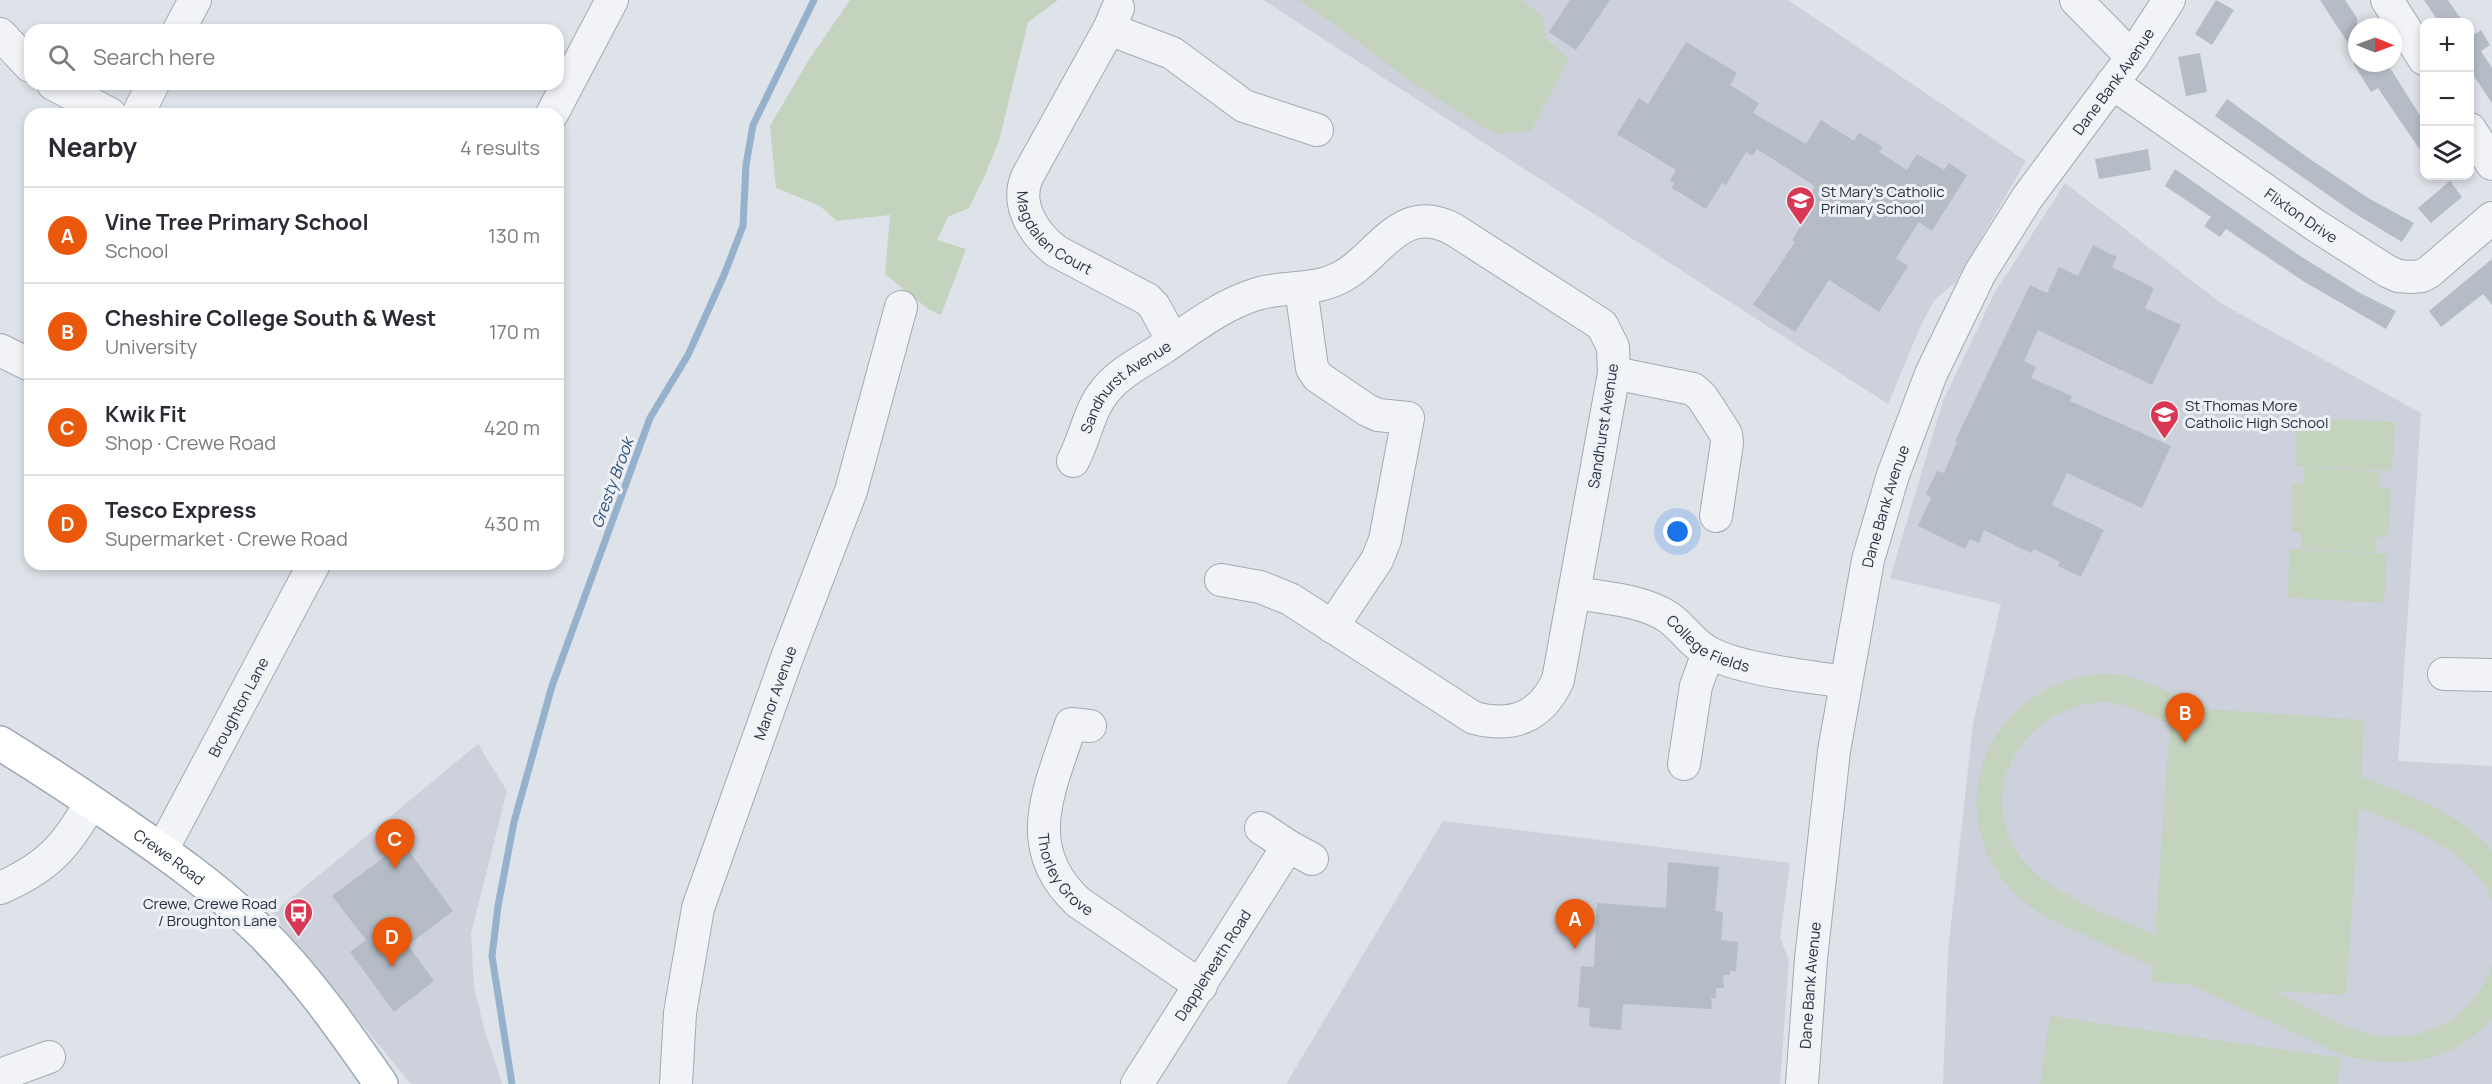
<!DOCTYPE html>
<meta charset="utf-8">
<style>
body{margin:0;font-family:Manrope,sans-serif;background:#f2f2f3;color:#2b2b33}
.controls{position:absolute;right:18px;top:18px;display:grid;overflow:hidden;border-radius:12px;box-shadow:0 3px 9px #0003}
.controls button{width:54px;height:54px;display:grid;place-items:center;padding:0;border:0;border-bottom:2px solid #e1e1e2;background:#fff;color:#2b2b33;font:30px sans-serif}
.compass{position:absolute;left:2348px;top:18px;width:54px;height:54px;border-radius:50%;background:#fff;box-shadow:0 3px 9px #0003;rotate:91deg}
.you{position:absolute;left:1678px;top:532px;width:21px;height:21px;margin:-15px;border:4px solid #fff;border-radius:50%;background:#1a73e8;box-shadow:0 0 0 9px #1a73e833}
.badge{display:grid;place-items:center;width:39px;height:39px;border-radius:50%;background:#ea580c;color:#fff;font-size:20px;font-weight:700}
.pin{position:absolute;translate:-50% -50px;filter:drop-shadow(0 2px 3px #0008)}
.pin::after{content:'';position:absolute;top:32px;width:21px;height:18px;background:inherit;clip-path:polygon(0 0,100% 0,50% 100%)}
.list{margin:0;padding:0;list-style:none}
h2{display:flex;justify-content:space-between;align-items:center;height:78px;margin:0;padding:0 24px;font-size:26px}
h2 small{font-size:20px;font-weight:400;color:#7c7c81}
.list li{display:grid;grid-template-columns:39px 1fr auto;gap:18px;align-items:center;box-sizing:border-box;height:96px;padding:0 24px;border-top:2px solid #e1e1e2}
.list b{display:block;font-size:22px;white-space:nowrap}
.list p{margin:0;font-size:20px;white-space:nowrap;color:#7c7c81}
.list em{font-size:20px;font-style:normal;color:#7c7c81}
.icon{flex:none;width:33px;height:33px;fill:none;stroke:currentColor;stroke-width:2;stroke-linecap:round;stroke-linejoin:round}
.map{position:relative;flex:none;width:2492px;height:1084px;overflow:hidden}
.search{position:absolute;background:#fff;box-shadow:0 3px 9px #0003;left:24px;top:24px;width:540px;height:66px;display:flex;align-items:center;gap:15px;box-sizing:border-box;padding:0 21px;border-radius:18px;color:#7c7c81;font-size:22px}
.panel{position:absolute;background:#fff;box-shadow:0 3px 9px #0003;left:24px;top:108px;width:540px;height:462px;border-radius:18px}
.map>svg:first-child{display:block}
</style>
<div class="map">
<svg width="2492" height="1084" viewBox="0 0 2492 1084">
<rect width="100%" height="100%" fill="#dee2e9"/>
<g fill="#ccd1db">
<path d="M1263,0H1788L2026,161L1955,283L1935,299L1921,325L1888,404Z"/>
<path d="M2065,183L2222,304L2421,413L2398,761L2492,766V1084H1943L1948,951L1973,724L2001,604L1890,578L1943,401L1994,294Z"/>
<path d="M478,744L507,791L471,934L474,987L484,1028L502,1084H411L272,914Z"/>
<path d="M1443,821L1790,863L1780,938L1789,960L1780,1084H1286Z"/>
</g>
<g fill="#c4d3be" fill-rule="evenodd">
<path d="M850,0H1058L1028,22L999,141L985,175L969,208L948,217L937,240L966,249L941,315L928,309L885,274L890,215L837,221L820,206L776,188L770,126L808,61Z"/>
<path d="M1299,0H1521L1544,18L1545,38L1569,59L1531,131L1495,134L1415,85L1341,29Z"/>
<path d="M2297,417L2395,422L2392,471L2295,466Z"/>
<path d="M2304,467L2380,472L2379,488L2391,489L2388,537H2377L2376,553L2301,548V533L2291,532L2293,483L2303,484Z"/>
<path d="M2290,549L2387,554L2384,603L2287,598Z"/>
<path d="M2100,674L2123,675L2140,680L2210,709L2364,720L2361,776C2406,796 2460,811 2492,851V901C2470,847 2408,828 2359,808L2346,995L2275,991C2305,1006 2336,1024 2368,1034C2379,1037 2392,1037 2404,1036C2447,1031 2478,1005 2492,965V1019C2450,1064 2400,1070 2342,1055L2191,985L2152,982L2153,967L2050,919C1929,854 1966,687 2100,674ZM2108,702L2124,705L2170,724L2155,935C2120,920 2057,896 2031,869C1966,802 2019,703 2108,702Z"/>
<path d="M2050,1016L2341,1058L2337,1084H2040Z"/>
</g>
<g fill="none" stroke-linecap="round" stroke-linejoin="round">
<path stroke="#95b1cc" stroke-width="7" d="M512,1084L492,956L498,906L514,822L552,686L650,418L688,355L724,275L743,226L746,165L753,125L814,0"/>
</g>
<g fill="#b5bcc6">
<path d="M1570,0H1610L1576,50L1549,32Z"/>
<path d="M2216,0L2234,10L2212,45L2195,34Z"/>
<path d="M2320,0H2345L2357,18V57Z"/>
<path d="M2424,0H2448L2463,22H2439Z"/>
<path d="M2481,30L2490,45L2481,51L2492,68V103L2469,69V33L2472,36Z"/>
<path d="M1686,42L1737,73L1730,85L1759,103L1753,113L1806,144L1821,120L1854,141L1859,133L1883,147L1879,152L1907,170L1917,154L1944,170L1949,163L1967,175L1932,231L1919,222L1896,258L1908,266L1879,312L1829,280L1795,332L1753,305L1795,242L1792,240L1812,207L1805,203L1815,186L1757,149L1752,156L1746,152L1726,185L1722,183L1706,209L1672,188L1674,183L1670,180L1676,170L1617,134L1639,98L1648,104Z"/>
<path d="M2200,53L2207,92L2186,96L2178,57Z"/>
<path d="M2353,63H2387L2424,122V156L2378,88L2371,92Z"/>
<path d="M2227,99L2307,157L2368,198L2414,223L2402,242L2354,213L2215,116Z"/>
<path d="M2148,149L2151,170L2099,179L2095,159Z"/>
<path d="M2175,169L2300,256L2360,293L2396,311L2386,329L2303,281L2226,229L2220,237L2204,226L2211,217L2165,186Z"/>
<path d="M2450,181L2462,197L2431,223L2418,208Z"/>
<path d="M2093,245L2117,257L2112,267L2154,288L2145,308L2181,325L2152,385L2038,330L2024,361L2036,367L2031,378L2072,396L2070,401L2171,446L2142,508L2067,473L2052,505L2104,530L2081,577L2058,566L2060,562L2034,549L2031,553L1984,530L1979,543L1970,539L1965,549L1918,526L1931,498L1926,494L1937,471L1944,473L1957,442L1955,441L2030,285L2047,293L2059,267L2078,276Z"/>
<path d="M2492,259V305L2483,294L2441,327L2429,311Z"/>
<path d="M403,843L453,911L408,945L434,981L394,1012L350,952L366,940L332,896Z"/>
<path d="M1668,862L1719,867L1715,911L1723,912L1721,940L1738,942L1736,971H1730V975H1723L1724,988H1716V999L1711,998L1712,1009L1623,1004L1621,1030L1589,1027L1590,1008L1578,1007L1581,966L1594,967L1597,903L1666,908Z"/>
</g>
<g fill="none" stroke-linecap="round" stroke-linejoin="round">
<defs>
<g id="minor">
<path d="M2076,0L2132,57"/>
<path d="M2387,0L2424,59"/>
<path id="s1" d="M1118,8L1109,29L1027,177C1015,205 1034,234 1056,251L1147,299L1154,306L1173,341"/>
<path d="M1109,29L1172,53L1244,106L1317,130"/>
<path d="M179,30L195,0"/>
<path d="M0,34L30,66"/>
<path id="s2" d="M2112,83L2315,225L2387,271L2398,276L2411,277L2422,276L2429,272L2492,218"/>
<path d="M53,84L110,114"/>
<path d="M138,114L153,84"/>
<path d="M552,114L612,0"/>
<path d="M2470,129L2492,164"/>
<path d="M1301,288L1312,368L1318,377L1367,410L1378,415L1408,418L1385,540L1377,560L1332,627"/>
<path d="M0,350L30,365"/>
<path d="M1614,373L1693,389L1702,397L1726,434L1727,443L1716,516"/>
<path id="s3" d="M1073,461C1085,439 1089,410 1105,391C1120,372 1143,361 1163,348C1192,328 1223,304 1257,294C1283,286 1312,291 1337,279C1378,261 1398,200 1453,229L1602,325L1613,347L1614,373L1558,680C1541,717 1513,728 1474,718L1290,599L1260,587L1221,580"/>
<path id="s4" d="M1575,593C1605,598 1642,600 1668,617C1683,627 1693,645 1710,653C1743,670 1807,676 1845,682"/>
<path d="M2444,674L2492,675"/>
<path id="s5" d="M1090,726L1071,724C1050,789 1019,847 1078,902L1201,986"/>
<path d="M1684,764L1696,686L1708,653"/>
<path d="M1261,828L1288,846"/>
<path id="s6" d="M162,850L314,564"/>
<path d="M0,888C47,868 67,846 91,802"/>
<path d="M0,1075L49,1057"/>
<path id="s7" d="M676,1084L680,1013L698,908L788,655L851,491L901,307"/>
<path id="s8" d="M1137,1084L1288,846L1312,859"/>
<path id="s9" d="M1802,1084L1811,959L1834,751L1868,560L1893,475L1931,374L1980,273L2027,198L2132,57L2169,0"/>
</g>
<g id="major">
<path id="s10" d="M0,743C39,767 77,792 115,818C166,853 215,887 259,930C306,976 344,1031 381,1084"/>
</g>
</defs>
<use href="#minor" stroke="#a3a9b3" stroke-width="34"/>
<use href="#major" stroke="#9ca7b5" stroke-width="36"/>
<use href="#minor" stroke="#f1f3f7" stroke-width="32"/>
<use href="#major" stroke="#fff" stroke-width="33"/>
</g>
<defs>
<symbol id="school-pin" viewBox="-11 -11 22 30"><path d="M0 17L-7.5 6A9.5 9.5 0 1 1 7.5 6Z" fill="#d93854" stroke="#edf1f6"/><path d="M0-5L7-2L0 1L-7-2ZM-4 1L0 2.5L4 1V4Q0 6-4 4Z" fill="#fff"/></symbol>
<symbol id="bus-pin" viewBox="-11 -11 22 30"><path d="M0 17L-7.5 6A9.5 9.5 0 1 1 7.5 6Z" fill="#d93854" stroke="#edf1f6"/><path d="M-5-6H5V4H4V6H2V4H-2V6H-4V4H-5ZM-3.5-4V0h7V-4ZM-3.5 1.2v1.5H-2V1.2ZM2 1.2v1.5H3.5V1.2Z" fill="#fff"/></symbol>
</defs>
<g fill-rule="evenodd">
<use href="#school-pin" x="1784" y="184" width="33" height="45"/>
<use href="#school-pin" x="2148" y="398" width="33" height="45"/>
<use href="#bus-pin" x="282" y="896" width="33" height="45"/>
</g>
<g text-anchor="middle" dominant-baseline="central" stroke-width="6" stroke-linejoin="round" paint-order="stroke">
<g font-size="15" fill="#263041" stroke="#edf1f6">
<text stroke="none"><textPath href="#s9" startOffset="1071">Dane Bank Avenue</textPath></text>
<text stroke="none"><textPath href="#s2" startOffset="231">Flixton Drive</textPath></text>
<text stroke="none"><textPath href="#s1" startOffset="262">Magdalen Court</textPath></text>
<text stroke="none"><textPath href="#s3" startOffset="94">Sandhurst Avenue</textPath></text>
<text transform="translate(1603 426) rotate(-81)">Sandhurst Avenue</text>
<text stroke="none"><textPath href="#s9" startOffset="585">Dane Bank Avenue</textPath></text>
<text stroke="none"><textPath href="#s4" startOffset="146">College Fields</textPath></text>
<text stroke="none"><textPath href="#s7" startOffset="406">Manor Avenue</textPath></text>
<text stroke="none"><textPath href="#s6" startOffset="162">Broughton Lane</textPath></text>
<text stroke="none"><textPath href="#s10" startOffset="204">Crewe Road</textPath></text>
<text stroke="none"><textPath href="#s5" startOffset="180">Thorley Grove</textPath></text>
<text stroke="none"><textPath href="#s8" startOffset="141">Dappleheath Road</textPath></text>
<text stroke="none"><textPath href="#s9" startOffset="99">Dane Bank Avenue</textPath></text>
</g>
<g font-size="15" fill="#263041" stroke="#edf1f6" text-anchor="start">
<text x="1821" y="191">St Mary's Catholic<tspan x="1821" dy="17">Primary School</tspan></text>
<text x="2185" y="405">St Thomas More<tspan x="2185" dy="17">Catholic High School</tspan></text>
<text x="277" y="903" text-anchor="end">Crewe, Crewe Road<tspan x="277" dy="17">/ Broughton Lane</tspan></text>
</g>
<g font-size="16" font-style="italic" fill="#2d5078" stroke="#edf1f6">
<text transform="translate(612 483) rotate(-70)">Gresty Brook</text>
</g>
</g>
</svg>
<div class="controls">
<button>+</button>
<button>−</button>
<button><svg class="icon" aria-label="layers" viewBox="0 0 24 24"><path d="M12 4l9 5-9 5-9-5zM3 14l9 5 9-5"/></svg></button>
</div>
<svg class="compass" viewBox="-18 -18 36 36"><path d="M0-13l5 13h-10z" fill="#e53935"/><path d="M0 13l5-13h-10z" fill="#7c7c81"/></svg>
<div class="you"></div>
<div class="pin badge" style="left:1575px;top:949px">A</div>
<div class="pin badge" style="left:2185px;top:743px">B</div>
<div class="pin badge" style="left:395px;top:869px">C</div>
<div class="pin badge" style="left:392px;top:967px">D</div>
<div class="search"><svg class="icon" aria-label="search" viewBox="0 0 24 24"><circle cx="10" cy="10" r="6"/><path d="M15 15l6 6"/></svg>Search here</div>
<section class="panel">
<h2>Nearby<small>4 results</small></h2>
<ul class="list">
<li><span class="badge">A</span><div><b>Vine Tree Primary School</b><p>School</p></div><em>130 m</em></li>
<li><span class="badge">B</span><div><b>Cheshire College South &amp; West</b><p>University</p></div><em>170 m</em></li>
<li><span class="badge">C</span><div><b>Kwik Fit</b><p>Shop · Crewe Road</p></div><em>420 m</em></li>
<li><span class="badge">D</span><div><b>Tesco Express</b><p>Supermarket · Crewe Road</p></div><em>430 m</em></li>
</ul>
</section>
</div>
